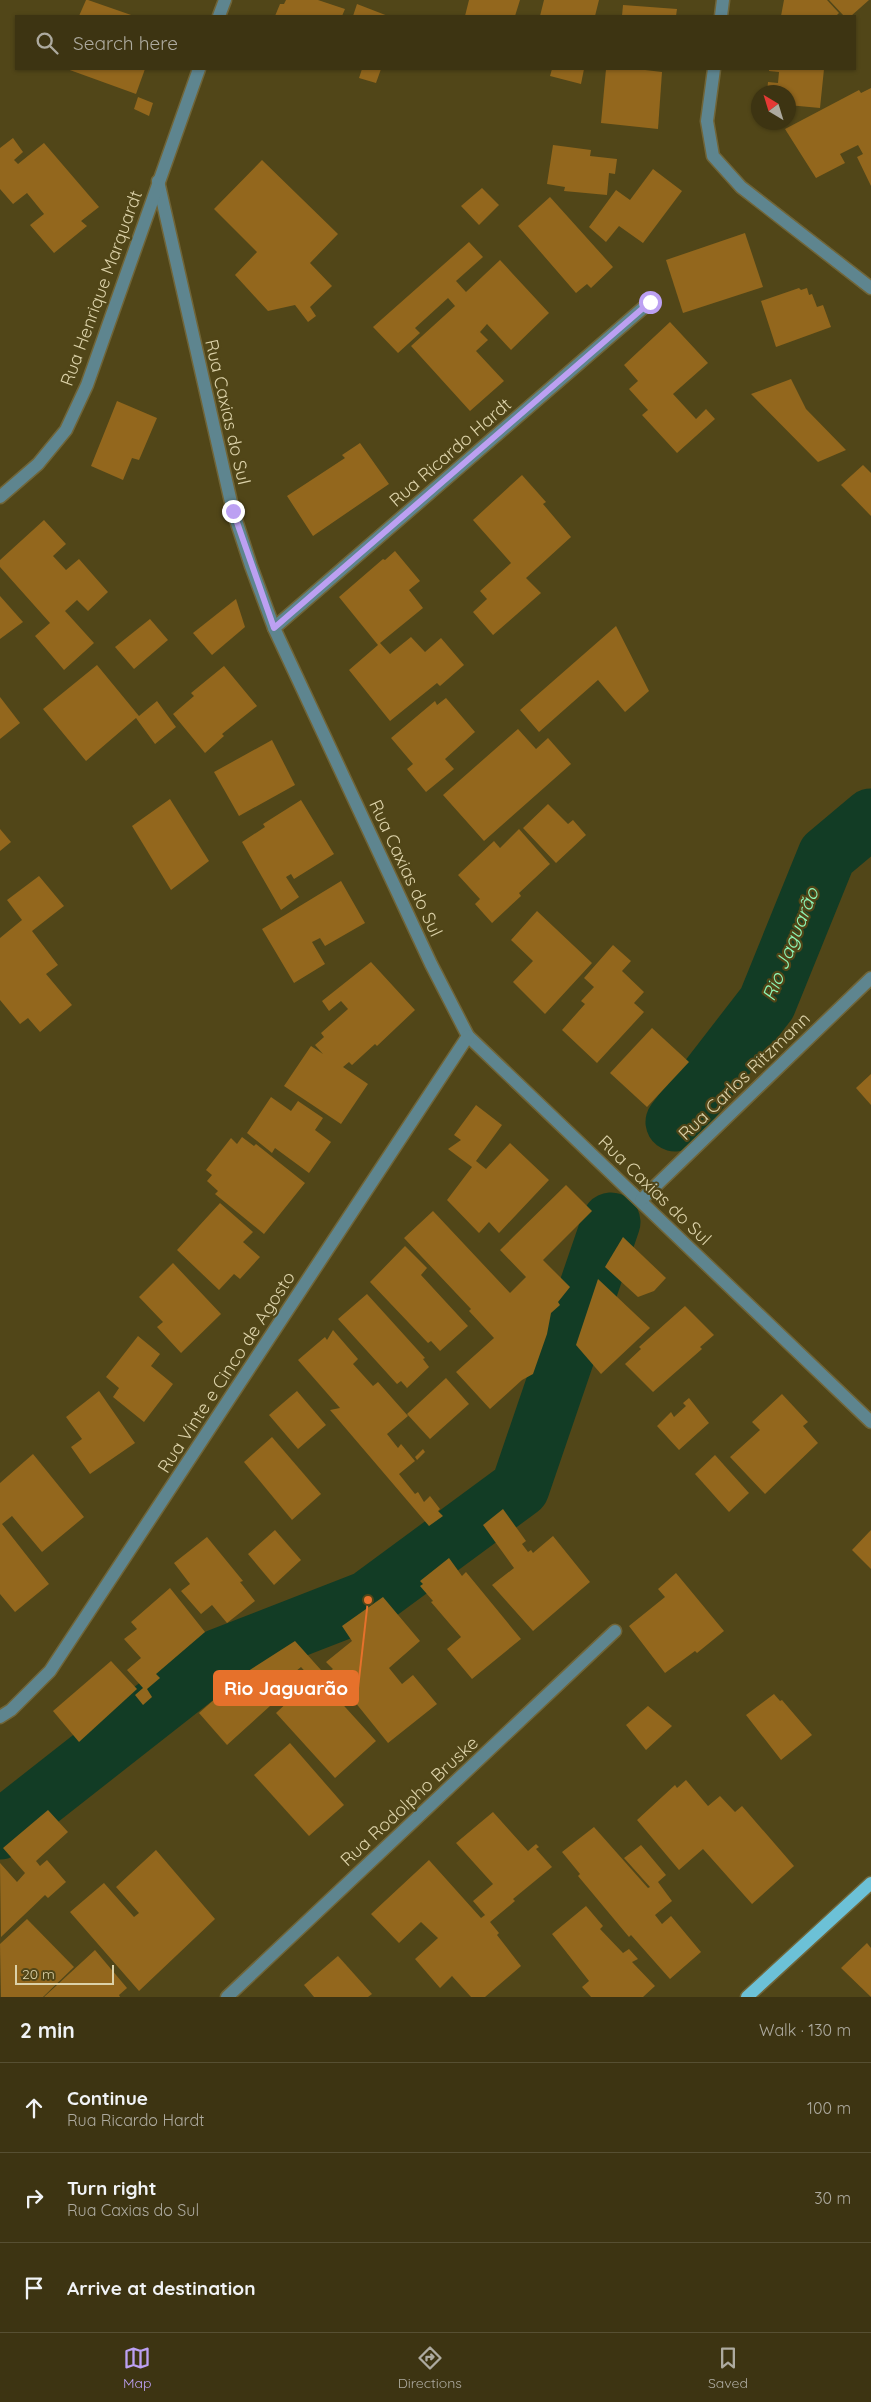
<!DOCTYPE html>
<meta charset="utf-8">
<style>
body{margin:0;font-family:Quicksand,sans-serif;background:#443c1b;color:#f1f3f6}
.compass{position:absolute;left:751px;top:85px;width:45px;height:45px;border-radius:50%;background:#3d3412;box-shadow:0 1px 4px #0004;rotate:322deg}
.scale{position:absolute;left:15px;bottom:12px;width:99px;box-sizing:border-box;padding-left:5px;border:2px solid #dcd2a9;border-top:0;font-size:14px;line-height:18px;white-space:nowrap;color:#dcd2a9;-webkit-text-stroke:4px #514618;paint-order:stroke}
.stop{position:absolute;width:15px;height:15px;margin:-11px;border:4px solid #bca0f2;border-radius:50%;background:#fff}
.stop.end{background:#bca0f2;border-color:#fff;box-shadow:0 1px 5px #0008}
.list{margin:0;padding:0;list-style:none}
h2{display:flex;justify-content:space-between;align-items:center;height:65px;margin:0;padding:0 20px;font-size:21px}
h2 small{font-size:16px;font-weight:400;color:#adaa9f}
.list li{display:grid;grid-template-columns:32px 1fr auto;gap:15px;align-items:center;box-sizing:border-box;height:90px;padding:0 20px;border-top:1px solid #564f32}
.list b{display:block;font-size:19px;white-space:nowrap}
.list p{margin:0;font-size:16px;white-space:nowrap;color:#adaa9f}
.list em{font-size:16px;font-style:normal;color:#adaa9f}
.icon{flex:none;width:28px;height:28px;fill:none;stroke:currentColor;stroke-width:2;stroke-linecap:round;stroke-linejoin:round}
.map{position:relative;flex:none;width:871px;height:1997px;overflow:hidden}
.search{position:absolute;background:#3d3412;box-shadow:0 1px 4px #0004;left:15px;right:15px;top:15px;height:55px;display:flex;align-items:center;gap:12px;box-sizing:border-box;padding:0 18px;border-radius:0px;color:#adaa9f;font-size:19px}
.sheet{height:335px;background:#3d3412}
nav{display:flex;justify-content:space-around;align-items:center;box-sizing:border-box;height:70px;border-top:1px solid #564f32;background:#3d3412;font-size:14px;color:#adaa9f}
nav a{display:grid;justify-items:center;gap:2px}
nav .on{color:#bca0f2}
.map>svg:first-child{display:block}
</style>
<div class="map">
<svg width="871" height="1997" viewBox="0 0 871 1997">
<rect width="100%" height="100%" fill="#514618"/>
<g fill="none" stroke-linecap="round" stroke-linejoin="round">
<g stroke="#123c25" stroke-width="59">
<path d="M675,1122L767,1003L827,855L871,818"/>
<path d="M0,1830L219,1658L368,1600L520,1488L611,1222"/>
</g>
</g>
<g fill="#93671d">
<path d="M86,0H88L134,16H79Z"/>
<path d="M286,0H318L345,9L342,16H275L280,4H284Z"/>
<path d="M469,0H520L515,16H465Z"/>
<path d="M544,0H599L595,16H540Z"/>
<path d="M784,0H827L839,13L836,16H781Z"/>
<path d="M829,0H869L851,16H844Z"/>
<path d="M357,4L388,16H353Z"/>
<path d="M623,5L677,9L676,16H622Z"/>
<path d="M67,69H145L136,94Z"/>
<path d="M362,69H381L376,83L359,78Z"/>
<path d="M552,69H584L581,84L550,76Z"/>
<path d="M606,69H637L662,72L658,129L601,123Z"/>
<path d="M769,69H824L820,108L788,105V92H767L768,82L778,83L779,72L769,71Z"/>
<path d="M871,88V186L857,157L863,154L858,145L840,154L845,163L816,178L785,129L859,90L861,93Z"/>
<path d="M138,97L153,103L149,116L134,109Z"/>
<path d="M13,138L23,152L14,160L18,164L44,143L99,207L81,221L87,226L54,253L30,225L44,214L27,193L13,204L0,189V148Z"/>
<path d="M553,145L591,150L590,156L617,159L615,174L609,173L607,195L564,191L565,187L547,184Z"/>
<path d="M262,160L338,234L310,263L332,286L310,307L316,316L308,322L295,305L268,311L235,275L257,252L214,209Z"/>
<path d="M653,169L682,191L643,243L619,226L606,242L589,227L616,190L630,200Z"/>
<path d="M482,188L499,205L479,225L461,206Z"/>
<path d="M550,197L613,267L591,288L587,284L576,293L518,226Z"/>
<path d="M745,233L763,287L683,313L666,260Z"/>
<path d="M469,242L483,257L456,281L466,292L500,260L549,313L511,350L487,324L480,332L488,340L476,351L504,381L470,411L411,346L455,306L448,298L415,328L420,333L398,353L373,327Z"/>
<path d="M799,288L801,290L807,288L809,295L812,294L817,307L823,305L831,327L776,347L761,301Z"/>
<path d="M670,322L708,363L673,394L696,419L706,409L715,419L677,453L642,415L648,410L629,389L638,381L624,365Z"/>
<path d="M791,379L806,409L846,450L818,462L751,394Z"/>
<path d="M117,401L157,418L139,460L132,458L123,480L91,466Z"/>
<path d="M360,443L389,484L313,536L287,496L345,458L342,455Z"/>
<path d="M863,465L871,473V516L841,485Z"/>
<path d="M522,475L546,502L543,504L571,537L526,578L541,593L493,635L473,612L487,599L480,591L511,563L473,520Z"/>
<path d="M44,520L66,544L53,556L66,570L79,559L108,592L88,611L77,600L65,611L94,643L64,670L35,636L50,623L0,567V560Z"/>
<path d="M395,551L420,581L409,590L423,608L380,643L390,654L411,637L425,652L441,638L464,665L440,686L437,683L390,721L349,670L378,645L339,597L383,559L385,560Z"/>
<path d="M0,596L23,622L0,639Z"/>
<path d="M236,599L245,627L212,655L193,633Z"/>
<path d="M150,619L168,640L134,669L115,647Z"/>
<path d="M616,626L649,691L625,712L598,680L539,732L520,710Z"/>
<path d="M97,665L139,716L157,701L176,727L155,744L136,718L86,761L43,709Z"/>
<path d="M224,666L257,706L222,734L224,736L205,753L173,714L194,696L191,693Z"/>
<path d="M0,697L20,723L0,739Z"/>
<path d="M446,698L475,732L445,759L454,769L426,792L407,769L413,764L391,738L435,701L437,705Z"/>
<path d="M518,729L536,749L548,738L571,764L484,841L443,795Z"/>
<path d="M272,740L295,785L239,816L214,772Z"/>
<path d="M170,799L209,861L171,890L132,826Z"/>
<path d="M301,800L334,854L294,879L291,874L286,877L299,897L281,910L242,842L265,827L263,824Z"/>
<path d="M548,804L568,824L573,820L586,835L556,863L523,828Z"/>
<path d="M0,829L11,842L0,851Z"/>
<path d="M519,829L550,864L519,893L521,896L492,923L475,904L480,899L458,875L494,841L500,848Z"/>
<path d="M39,876L64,906L32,931L58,965L46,974L72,1005L40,1032L28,1018L20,1024L0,1000V938L22,920L7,900Z"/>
<path d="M341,881L365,923L325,946L320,938L312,942L325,964L294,983L262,929Z"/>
<path d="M537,911L592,963L545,1014L513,982L533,961L511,940Z"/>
<path d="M613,945L631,961L622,971L644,992L634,1003L644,1012L597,1063L562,1030L585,1004L581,1001L594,987L584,978Z"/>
<path d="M371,962L415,1010L377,1046L375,1044L352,1065L349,1062L343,1067L368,1084L341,1124L284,1086L311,1046L323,1054L315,1045L324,1037L321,1033L348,1009L341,1001L329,1011L322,1001Z"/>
<path d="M652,1028L689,1062L647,1107L610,1073Z"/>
<path d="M871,1074V1105L856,1088Z"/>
<path d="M271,1097L291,1111L298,1101L323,1118L315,1130L331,1142L309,1173L275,1148L272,1153L247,1133Z"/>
<path d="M476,1105L502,1125L476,1161L486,1169L510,1143L549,1180L499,1233L489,1222L479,1233L447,1200L472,1167L448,1149L461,1140L454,1135Z"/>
<path d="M242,1137L254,1146L256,1144L305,1183L264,1234L215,1194L218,1191L207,1181L212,1175L206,1170L231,1138L237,1144Z"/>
<path d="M566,1185L592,1211L543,1260L570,1287L558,1302L560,1305L551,1313L547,1334L533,1374L522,1380L490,1409L456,1372L494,1338L469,1311L471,1309L404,1238L433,1211L510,1293L526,1277L500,1250Z"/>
<path d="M220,1203L253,1232L243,1242L260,1257L240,1279L234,1274L219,1290L177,1250Z"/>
<path d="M623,1237L666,1278L654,1291L638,1297L605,1267Z"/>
<path d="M405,1246L427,1268L421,1275L468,1326L440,1351L431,1341L428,1343L370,1282Z"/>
<path d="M173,1263L221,1314L181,1353L157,1327L163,1322L139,1297Z"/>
<path d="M598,1279L650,1328L601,1374L576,1345Z"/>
<path d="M367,1294L425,1358L423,1359L429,1367L407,1388L401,1381L397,1384L338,1319Z"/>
<path d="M685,1306L714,1335L700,1347L702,1349L653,1392L625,1364L641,1349L639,1347Z"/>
<path d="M333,1330L358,1359L353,1364L373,1386L378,1382L408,1416L387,1434L398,1448L401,1444L415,1461L399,1474L415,1494L418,1492L424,1502L430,1496L440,1509L438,1511L443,1516L429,1526L330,1410L340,1408L298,1360L325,1337L327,1340Z"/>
<path d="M138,1336L160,1354L151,1366L173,1384L144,1422L113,1397L119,1388L106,1377Z"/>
<path d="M446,1378L469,1404L430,1439L407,1414Z"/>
<path d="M99,1391L135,1443L90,1474L71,1447L82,1439L66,1417Z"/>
<path d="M297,1391L326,1425L298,1449L269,1415Z"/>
<path d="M782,1394L808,1422L803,1426L818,1443L765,1494L730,1457L760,1430L752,1422Z"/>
<path d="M689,1398L709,1423L679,1450L657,1426L671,1412L674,1417L686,1406L683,1403Z"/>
<path d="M272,1437L321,1494L292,1520L244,1462Z"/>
<path d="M423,1449L425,1452L417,1460L415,1457Z"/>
<path d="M33,1454L84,1517L42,1552L12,1516L2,1524L49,1584L15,1612L0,1594V1483Z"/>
<path d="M715,1455L749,1493L729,1512L695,1474Z"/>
<path d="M503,1509L526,1541L522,1544L528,1552L531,1550L533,1553L553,1536L590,1582L533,1631L492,1585L514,1568L483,1525Z"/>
<path d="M275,1530L301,1560L274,1585L248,1554Z"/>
<path d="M871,1530V1569L852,1550Z"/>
<path d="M207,1537L243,1581L240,1582L255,1601L227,1623L212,1605L201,1614L181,1591L190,1584L174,1563Z"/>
<path d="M449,1558L462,1576L466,1572L521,1639L472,1679L447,1649L461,1637L431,1602L433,1601L420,1586L423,1584L420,1581Z"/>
<path d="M676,1573L724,1631L697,1653L695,1651L665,1673L629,1626L665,1597L658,1589Z"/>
<path d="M170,1588L205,1632L156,1674L160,1678L147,1689L152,1697L143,1705L135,1695L143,1688L127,1670L141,1658L124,1639L137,1629L131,1622Z"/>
<path d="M383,1597L420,1641L389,1668L402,1684L413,1675L437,1704L388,1743L330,1671L333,1669L326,1662L352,1641L342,1626Z"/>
<path d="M295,1641L321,1670L316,1675L376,1741L335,1778L276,1713L312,1679L301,1667L263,1698L270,1706L227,1745L199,1713L242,1675Z"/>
<path d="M111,1661L137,1689L79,1742L53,1711Z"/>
<path d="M774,1694L780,1701L782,1700L812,1735L781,1760L746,1715Z"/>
<path d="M648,1706L672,1726L646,1750L626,1725Z"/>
<path d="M290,1743L344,1805L309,1836L254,1775Z"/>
<path d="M686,1780L708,1806L720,1796L735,1812L742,1806L794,1866L752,1904L703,1849L679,1870L637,1820L675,1785L677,1788Z"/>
<path d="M48,1810L68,1832L36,1861L40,1866L47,1860L66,1882L48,1898L45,1895L1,1937L0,1863L17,1882L25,1873L3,1848Z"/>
<path d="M493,1812L528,1851L536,1844L539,1847L536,1849L552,1867L513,1899L515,1901L490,1922L499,1933L497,1935L521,1966L485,1997H471L452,1976L440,1988L415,1959L438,1938L421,1922L399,1943L371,1914L429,1860L481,1918L485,1915L473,1901L493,1884L456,1843Z"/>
<path d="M594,1827L648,1888L650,1887L624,1858L641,1845L666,1875L658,1882L672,1901L655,1915L662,1924L671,1916L701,1952L670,1979L631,1935L629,1937L578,1876L580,1874L562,1852Z"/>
<path d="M156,1850L215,1919L139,1991L70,1912L104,1883L134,1917L139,1913L116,1887Z"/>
<path d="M586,1906L603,1926L600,1929L623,1953L629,1949L638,1959L632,1962L655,1986L643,1997H591L582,1987L589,1981L552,1934Z"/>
<path d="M27,1919L74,1967L43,1997H1L0,1944Z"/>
<path d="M867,1943L871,1948V1997L841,1968Z"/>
<path d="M95,1950L127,1988L119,1995L120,1997H44Z"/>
<path d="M338,1956L372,1994L368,1997H314L304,1985Z"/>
</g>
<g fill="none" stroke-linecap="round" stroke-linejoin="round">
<defs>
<g id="minor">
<path d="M219,16L225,0"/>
<path d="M721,16L723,0"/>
<path d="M714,69L707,121L713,156L741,187L871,288"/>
<path d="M158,181L233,511L251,566L274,628L431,964L468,1036L871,1422"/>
<path d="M0,497L38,464L66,430L87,385L199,69"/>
<path d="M274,628L650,302"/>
<path d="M641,1200L871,978"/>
<path d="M0,1717L11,1710L50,1671L468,1036"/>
<path d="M227,1997L615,1631"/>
</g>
<path id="major" d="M747,1997L871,1883"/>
</defs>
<use href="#minor" stroke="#706538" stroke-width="15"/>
<use href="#major" stroke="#706538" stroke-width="15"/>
<use href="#minor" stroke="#5e858f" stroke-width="12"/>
<use href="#major" stroke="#6cc1d7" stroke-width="12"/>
</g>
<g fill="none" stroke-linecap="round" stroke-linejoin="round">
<path stroke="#bca0f2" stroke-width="6" d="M233,511L274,628L650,302"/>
</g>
<g text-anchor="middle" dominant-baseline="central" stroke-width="4.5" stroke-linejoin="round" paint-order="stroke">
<g font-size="18" fill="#dcd2a9" stroke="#514618">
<text transform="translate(101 288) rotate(-70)">Rua Henrique Marquardt</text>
<text transform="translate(228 412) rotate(77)">Rua Caxias do Sul</text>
<text transform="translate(450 452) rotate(-41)">Rua Ricardo Hardt</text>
<text transform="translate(406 868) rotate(65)">Rua Caxias do Sul</text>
<text transform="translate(744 1076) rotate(-44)">Rua Carlos Ritzmann</text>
<text transform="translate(655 1190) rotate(44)">Rua Caxias do Sul</text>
<text transform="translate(226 1372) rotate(-57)">Rua Vinte e Cinco de Agosto</text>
<text transform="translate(409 1801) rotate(-43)">Rua Rodolpho Bruske</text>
</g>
<g font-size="19" font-style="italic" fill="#8ff8b8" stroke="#514618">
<text transform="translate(790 944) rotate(-68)">Rio Jaguarão</text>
</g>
</g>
<path fill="none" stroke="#e6712b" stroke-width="2" d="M368 1600L358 1688"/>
<circle fill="#e6712b" stroke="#514618" stroke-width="2" cx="368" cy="1600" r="5"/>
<rect fill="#e6712b" stroke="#e6712b" stroke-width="2" x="214" y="1671" width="144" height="34" rx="5"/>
<g font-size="19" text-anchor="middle" font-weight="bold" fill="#fff">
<text x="286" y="1695">Rio Jaguarão</text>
</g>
</svg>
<svg class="compass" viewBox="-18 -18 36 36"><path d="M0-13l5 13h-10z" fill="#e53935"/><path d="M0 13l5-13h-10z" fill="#adaa9f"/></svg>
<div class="scale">20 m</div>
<div class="stop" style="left:650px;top:302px"></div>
<div class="stop end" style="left:233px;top:511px"></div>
<div class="search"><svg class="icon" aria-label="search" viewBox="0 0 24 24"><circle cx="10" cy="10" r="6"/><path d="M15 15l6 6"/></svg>Search here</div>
</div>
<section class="sheet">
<h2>2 min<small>Walk · 130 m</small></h2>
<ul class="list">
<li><svg class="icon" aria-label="ahead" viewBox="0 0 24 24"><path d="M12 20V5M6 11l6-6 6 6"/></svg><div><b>Continue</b><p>Rua Ricardo Hardt</p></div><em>100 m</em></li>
<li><svg class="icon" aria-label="right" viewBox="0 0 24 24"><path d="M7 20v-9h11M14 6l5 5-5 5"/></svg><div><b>Turn right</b><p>Rua Caxias do Sul</p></div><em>30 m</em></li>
<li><svg class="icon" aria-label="arrive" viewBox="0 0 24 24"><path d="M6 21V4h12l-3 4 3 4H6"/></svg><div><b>Arrive at destination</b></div></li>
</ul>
</section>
<nav>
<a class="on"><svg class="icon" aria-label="map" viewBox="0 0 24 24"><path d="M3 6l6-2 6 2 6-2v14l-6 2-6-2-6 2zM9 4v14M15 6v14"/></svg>Map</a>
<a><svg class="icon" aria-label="directions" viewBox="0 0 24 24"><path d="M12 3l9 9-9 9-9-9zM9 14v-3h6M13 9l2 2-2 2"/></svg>Directions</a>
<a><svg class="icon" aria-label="saved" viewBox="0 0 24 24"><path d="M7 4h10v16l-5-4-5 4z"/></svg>Saved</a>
</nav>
